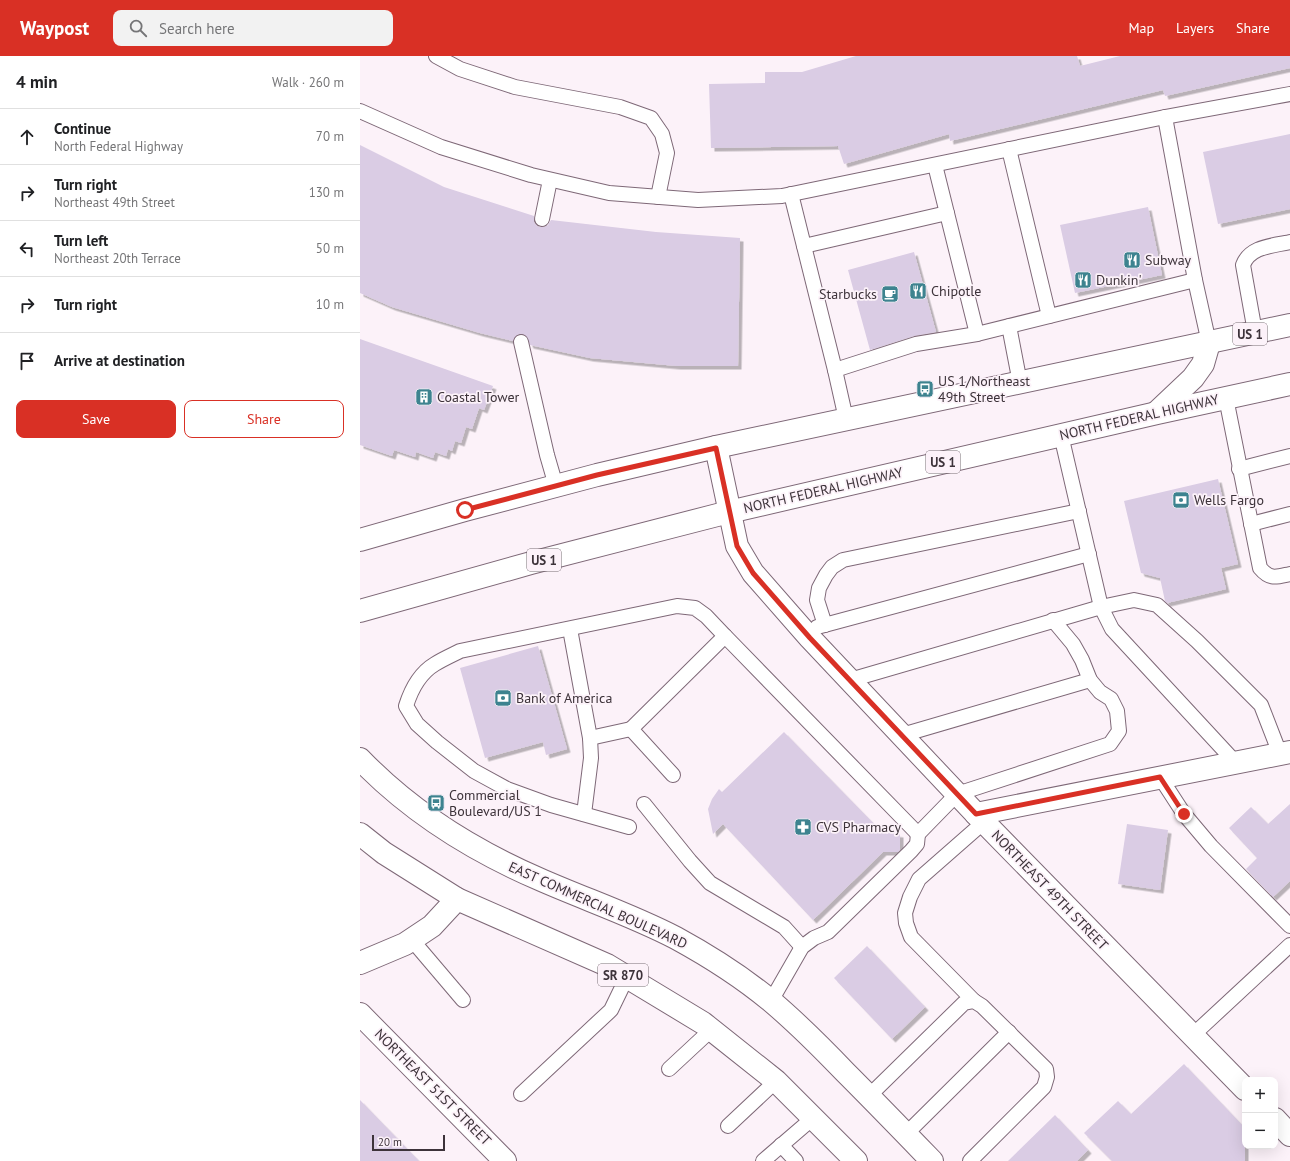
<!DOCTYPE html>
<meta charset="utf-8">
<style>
body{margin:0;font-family:"PT Sans",sans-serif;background:#f2f2f2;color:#202124}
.controls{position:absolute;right:12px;bottom:12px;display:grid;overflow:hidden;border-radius:8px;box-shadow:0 4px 16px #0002}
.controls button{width:36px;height:36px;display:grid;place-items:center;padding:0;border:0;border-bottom:1px solid #e0e0e0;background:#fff;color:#202124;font:20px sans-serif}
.scale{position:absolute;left:12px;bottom:10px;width:73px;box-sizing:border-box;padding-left:4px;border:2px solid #3d333a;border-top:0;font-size:11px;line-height:14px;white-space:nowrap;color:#3d333a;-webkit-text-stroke:3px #fcf2f9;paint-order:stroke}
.stop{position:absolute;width:12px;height:12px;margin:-9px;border:3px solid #d93025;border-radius:50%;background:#fff}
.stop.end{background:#d93025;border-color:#fff;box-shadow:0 1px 4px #0008}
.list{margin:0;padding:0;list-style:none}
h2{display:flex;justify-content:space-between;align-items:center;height:52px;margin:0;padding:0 16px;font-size:17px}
h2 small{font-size:13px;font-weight:400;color:#757577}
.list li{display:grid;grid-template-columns:26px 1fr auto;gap:12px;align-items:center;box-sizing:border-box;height:56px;padding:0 16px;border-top:1px solid #e0e0e0}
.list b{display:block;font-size:15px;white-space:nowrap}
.list p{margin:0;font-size:13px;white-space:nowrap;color:#757577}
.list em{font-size:13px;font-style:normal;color:#757577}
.actions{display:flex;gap:8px;padding:12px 16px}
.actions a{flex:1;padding:9px 0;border:1px solid #d93025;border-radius:8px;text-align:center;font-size:14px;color:#d93025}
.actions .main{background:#d93025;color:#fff}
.icon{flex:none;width:22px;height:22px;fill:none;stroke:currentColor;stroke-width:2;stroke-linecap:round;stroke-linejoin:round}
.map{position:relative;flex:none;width:930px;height:1105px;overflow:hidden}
header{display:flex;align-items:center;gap:24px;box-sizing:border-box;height:56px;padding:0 20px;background:#d93025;color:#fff}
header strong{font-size:19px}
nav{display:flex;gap:22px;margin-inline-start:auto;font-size:14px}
.search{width:280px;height:36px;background:#f2f2f2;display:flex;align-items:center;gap:10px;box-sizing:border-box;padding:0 14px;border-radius:8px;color:#757577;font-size:15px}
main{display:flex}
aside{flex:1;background:#fff}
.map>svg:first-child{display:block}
</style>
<header>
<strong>Waypost</strong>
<div class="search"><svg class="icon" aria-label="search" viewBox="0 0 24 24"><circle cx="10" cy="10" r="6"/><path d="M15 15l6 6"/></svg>Search here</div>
<nav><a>Map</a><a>Layers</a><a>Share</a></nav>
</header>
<main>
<aside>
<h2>4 min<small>Walk · 260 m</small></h2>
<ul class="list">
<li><svg class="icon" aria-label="ahead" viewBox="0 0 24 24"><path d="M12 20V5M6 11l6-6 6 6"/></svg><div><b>Continue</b><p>North Federal Highway</p></div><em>70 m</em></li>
<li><svg class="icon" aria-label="right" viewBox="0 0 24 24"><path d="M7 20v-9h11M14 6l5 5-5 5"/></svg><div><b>Turn right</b><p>Northeast 49th Street</p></div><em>130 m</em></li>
<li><svg class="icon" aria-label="left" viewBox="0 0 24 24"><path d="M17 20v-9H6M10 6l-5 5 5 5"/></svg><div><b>Turn left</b><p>Northeast 20th Terrace</p></div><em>50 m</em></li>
<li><svg class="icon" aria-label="right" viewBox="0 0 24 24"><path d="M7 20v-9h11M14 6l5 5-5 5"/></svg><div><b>Turn right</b></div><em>10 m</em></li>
<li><svg class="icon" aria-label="arrive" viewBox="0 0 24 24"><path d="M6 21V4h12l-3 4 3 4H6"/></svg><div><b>Arrive at destination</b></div></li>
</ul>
<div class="actions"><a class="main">Save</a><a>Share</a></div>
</aside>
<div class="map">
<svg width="930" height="1105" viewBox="0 0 930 1105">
<defs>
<filter id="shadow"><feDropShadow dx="3.5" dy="3.5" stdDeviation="0" flood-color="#0004"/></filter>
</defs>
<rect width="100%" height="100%" fill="#fcf2f9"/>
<g fill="#dacce4" filter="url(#shadow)">
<path d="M496,0H717L720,10L760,0H930V12L805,40L803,34L590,85L589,78L484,108L478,90L351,92L349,28L405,27V16H442Z"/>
<path d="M930,78V153L858,168L843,96Z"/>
<path d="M0,89L84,131L174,160V166L177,170L180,171H184L188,169L191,164L296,176L380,182L378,310H317L230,302L170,289L167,281L163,278H159L156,280L153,285L120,277L32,251L0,237Z"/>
<path d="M788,151L802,219L715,237L700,169Z"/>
<path d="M554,196L576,276L554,280L510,294L488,214Z"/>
<path d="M0,283L133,330L124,354L119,352L112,373L106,371L101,387L95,385L92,395L88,393L86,400L75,396L73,402L56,396L55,401L34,394L32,400L0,389Z"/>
<path d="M858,423L878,508L861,512L866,533L807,547L805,545L800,522L781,517L764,445Z"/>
<path d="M178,590L207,693L186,699L183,686L125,702L100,612Z"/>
<path d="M424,676L522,776L540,778V794L538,796H523L453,864L363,768L353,778L348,753L352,743L359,733L362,736Z"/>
<path d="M930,748V825L913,841L886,813L897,802L869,772L891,751L908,768Z"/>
<path d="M767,768L808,774L800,834L758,828Z"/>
<path d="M507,890L565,951L532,983L474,922Z"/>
<path d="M824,1008L885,1072V1105H752L724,1077L758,1045L771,1058Z"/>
<path d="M0,1044L59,1105H0Z"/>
<path d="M695,1059L728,1094L717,1105H648Z"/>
</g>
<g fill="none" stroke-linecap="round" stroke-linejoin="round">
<defs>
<g id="lane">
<path d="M76,0L100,13L155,31L260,51L291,62L302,78L307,97L298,141"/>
<path d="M0,55L81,91L171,119L249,137L338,144L422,140L805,61L930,38"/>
<path d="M805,61L835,224L849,287"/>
<path d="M649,93L689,260"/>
<path d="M575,109L617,278"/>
<path d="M431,138L475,314L486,363"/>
<path d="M182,163L190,124"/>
<path d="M444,190L587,157"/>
<path d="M649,270L660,327"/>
<path d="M895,276L883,209C890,190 913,190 930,186"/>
<path d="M161,286L187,399L196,430"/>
<path d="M475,314L556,288L617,278L835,224"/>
<path d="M866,342L900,512C910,524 916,521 930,518"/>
<path d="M701,379L741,551L752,573L875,706"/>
<path d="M879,413L930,400"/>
<path d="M891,468L930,458"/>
<path d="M465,569L457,544L459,532L466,519L472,511L483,504L719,455"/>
<path d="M457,571L729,498"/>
<path d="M210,573L230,682L231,702L224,758"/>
<path d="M490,624L741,551L774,544L797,549L837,585L901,649L920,698"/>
<path d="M542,679L730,624"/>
<path d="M230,682L271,673"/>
<path d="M313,719L271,673L365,580L558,778L597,738L750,688L759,675L757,655L751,643L740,636L730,624L722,604L713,588L693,564"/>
<path d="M800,721L824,758L851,790L930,870"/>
<path d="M284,748L330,805L350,827L424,871L442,891"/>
<path d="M269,771L191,749L147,733L114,715L77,686L57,668L46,650C51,634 60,617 75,608C83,603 92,599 100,595L317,550L335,552L346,560L365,580"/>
<path d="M52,884L103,944"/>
<path d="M411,945L442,891L454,882L468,876L551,795L557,788L558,778"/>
<path d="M614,945L551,881L546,867L545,857L550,841L559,823L624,766"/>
<path d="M833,979L930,889"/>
<path d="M309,1013L351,974"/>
<path d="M161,1038L251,954L267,921"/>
<path d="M509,1040L604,947L614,945L622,950L686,1013L687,1021L684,1031L610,1105"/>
<path d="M368,1070L416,1025"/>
<path d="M546,1078L649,976"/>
<path d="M421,1089L436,1105"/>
<path d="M403,1105L453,1062"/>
</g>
<g id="street">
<path d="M356,391L377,490L393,517L450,582L616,758L885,1033"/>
<path d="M616,758L930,696"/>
<path d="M0,907L45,888L72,870L97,843"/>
<path d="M0,958L145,1105"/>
<path d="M915,1063L930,1079"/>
</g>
<g id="primary">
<path d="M797,356L833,322L843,308L849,287"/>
<path d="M0,484L105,454L237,419L356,391L930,269"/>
<path d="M0,555L171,507L369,456L797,357L930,328"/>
<path d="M0,703C50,755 112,794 179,823C224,843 272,859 316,882C349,900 382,921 411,945C437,967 461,991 485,1016C514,1045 543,1075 572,1105"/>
<path d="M0,778L24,797L97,843L247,909L343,967L416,1025L496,1105"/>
</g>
</defs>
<use href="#lane" stroke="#7e6877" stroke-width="16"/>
<use href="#street" stroke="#7e6877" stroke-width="24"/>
<use href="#primary" stroke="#7e6877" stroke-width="24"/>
<use href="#lane" stroke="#fff" stroke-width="14"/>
<use href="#street" stroke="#fff" stroke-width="22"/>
<use href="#primary" stroke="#fff" stroke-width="22"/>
</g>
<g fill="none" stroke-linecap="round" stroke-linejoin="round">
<path stroke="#d93025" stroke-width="5" d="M105,454L237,419L356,392L377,490L393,517L450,582L616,758L800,721L824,758"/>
</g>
<defs>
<symbol id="restaurant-square" viewBox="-11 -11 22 22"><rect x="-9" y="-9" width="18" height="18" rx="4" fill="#3d838f" stroke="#fcf2f9"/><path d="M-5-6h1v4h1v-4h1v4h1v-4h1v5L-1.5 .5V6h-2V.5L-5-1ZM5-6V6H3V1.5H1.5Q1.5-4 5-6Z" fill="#fff"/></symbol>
<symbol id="cafe-square" viewBox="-11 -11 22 22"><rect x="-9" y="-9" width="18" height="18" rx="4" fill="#3d838f" stroke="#fcf2f9"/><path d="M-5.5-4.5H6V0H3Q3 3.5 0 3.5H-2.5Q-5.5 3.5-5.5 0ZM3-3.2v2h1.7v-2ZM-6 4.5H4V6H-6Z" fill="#fff"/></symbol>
<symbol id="bus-square" viewBox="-11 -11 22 22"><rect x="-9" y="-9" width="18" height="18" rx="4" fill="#3d838f" stroke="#fcf2f9"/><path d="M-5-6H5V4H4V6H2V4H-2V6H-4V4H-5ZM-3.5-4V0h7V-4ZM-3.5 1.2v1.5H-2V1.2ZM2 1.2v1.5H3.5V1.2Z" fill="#fff"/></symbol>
<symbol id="building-square" viewBox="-11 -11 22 22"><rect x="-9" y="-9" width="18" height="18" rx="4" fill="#3d838f" stroke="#fcf2f9"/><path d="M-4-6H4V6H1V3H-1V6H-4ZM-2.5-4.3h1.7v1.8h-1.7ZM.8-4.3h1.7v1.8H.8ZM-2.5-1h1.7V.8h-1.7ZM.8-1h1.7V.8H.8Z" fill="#fff"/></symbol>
<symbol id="bank-square" viewBox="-11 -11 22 22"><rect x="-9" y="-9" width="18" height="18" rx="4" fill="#3d838f" stroke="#fcf2f9"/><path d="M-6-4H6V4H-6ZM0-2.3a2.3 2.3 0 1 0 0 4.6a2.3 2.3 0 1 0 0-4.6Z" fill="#fff"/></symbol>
<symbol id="pharmacy-square" viewBox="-11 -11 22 22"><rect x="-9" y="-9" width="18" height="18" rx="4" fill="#3d838f" stroke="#fcf2f9"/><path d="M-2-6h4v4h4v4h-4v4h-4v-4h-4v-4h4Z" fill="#fff"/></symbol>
</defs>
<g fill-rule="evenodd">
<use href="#restaurant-square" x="762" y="194" width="20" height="20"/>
<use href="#restaurant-square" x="713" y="214" width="20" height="20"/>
<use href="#restaurant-square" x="548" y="225" width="20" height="20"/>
<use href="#cafe-square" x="520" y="228" width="20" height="20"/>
<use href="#bus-square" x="555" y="323" width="20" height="20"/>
<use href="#building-square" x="54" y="331" width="20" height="20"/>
<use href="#bank-square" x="811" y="434" width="20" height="20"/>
<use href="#bank-square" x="133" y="632" width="20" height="20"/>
<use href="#bus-square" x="66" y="737" width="20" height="20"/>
<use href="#pharmacy-square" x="433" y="761" width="20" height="20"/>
</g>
<g text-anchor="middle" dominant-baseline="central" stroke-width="3.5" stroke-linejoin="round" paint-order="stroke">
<g fill="#fcf2f9" stroke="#766c73" stroke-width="1">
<rect x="873" y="267" width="34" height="22" rx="3"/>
<rect x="566" y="395" width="34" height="22" rx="3"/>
<rect x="167" y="493" width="34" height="22" rx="3"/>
<rect x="238" y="908" width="50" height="22" rx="3"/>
</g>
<g font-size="13" font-weight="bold" fill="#3d333a">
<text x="890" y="278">US 1</text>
<text x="583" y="406">US 1</text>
<text x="184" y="504">US 1</text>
<text x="263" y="919">SR 870</text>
</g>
<g font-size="14" fill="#3d333a" stroke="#fcf2f9" text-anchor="start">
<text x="785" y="204">Subway</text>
<text x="736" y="224">Dunkin'</text>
<text x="571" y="235">Chipotle</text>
<text x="517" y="238" text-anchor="end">Starbucks</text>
<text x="578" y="325">US 1/Northeast<tspan x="578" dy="16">49th Street</tspan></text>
<text x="77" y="341">Coastal Tower</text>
<text x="834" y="444">Wells Fargo</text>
<text x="156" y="642">Bank of America</text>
<text x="89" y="739">Commercial<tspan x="89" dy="16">Boulevard/US 1</tspan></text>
<text x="456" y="771">CVS Pharmacy</text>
</g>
<g font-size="14" fill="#3d333a" stroke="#fcf2f9">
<text transform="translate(779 361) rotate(-13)">NORTH FEDERAL HIGHWAY</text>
<text transform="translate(463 434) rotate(-13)">NORTH FEDERAL HIGHWAY</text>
<text transform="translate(690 834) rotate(46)">NORTHEAST 49TH STREET</text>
<text transform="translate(238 849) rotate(24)">EAST COMMERCIAL BOULEVARD</text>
<text transform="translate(73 1031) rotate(45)">NORTHEAST 51ST STREET</text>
</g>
</g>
</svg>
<div class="controls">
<button>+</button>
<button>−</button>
</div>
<div class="scale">20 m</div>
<div class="stop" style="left:105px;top:454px"></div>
<div class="stop end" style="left:824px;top:758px"></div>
</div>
</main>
